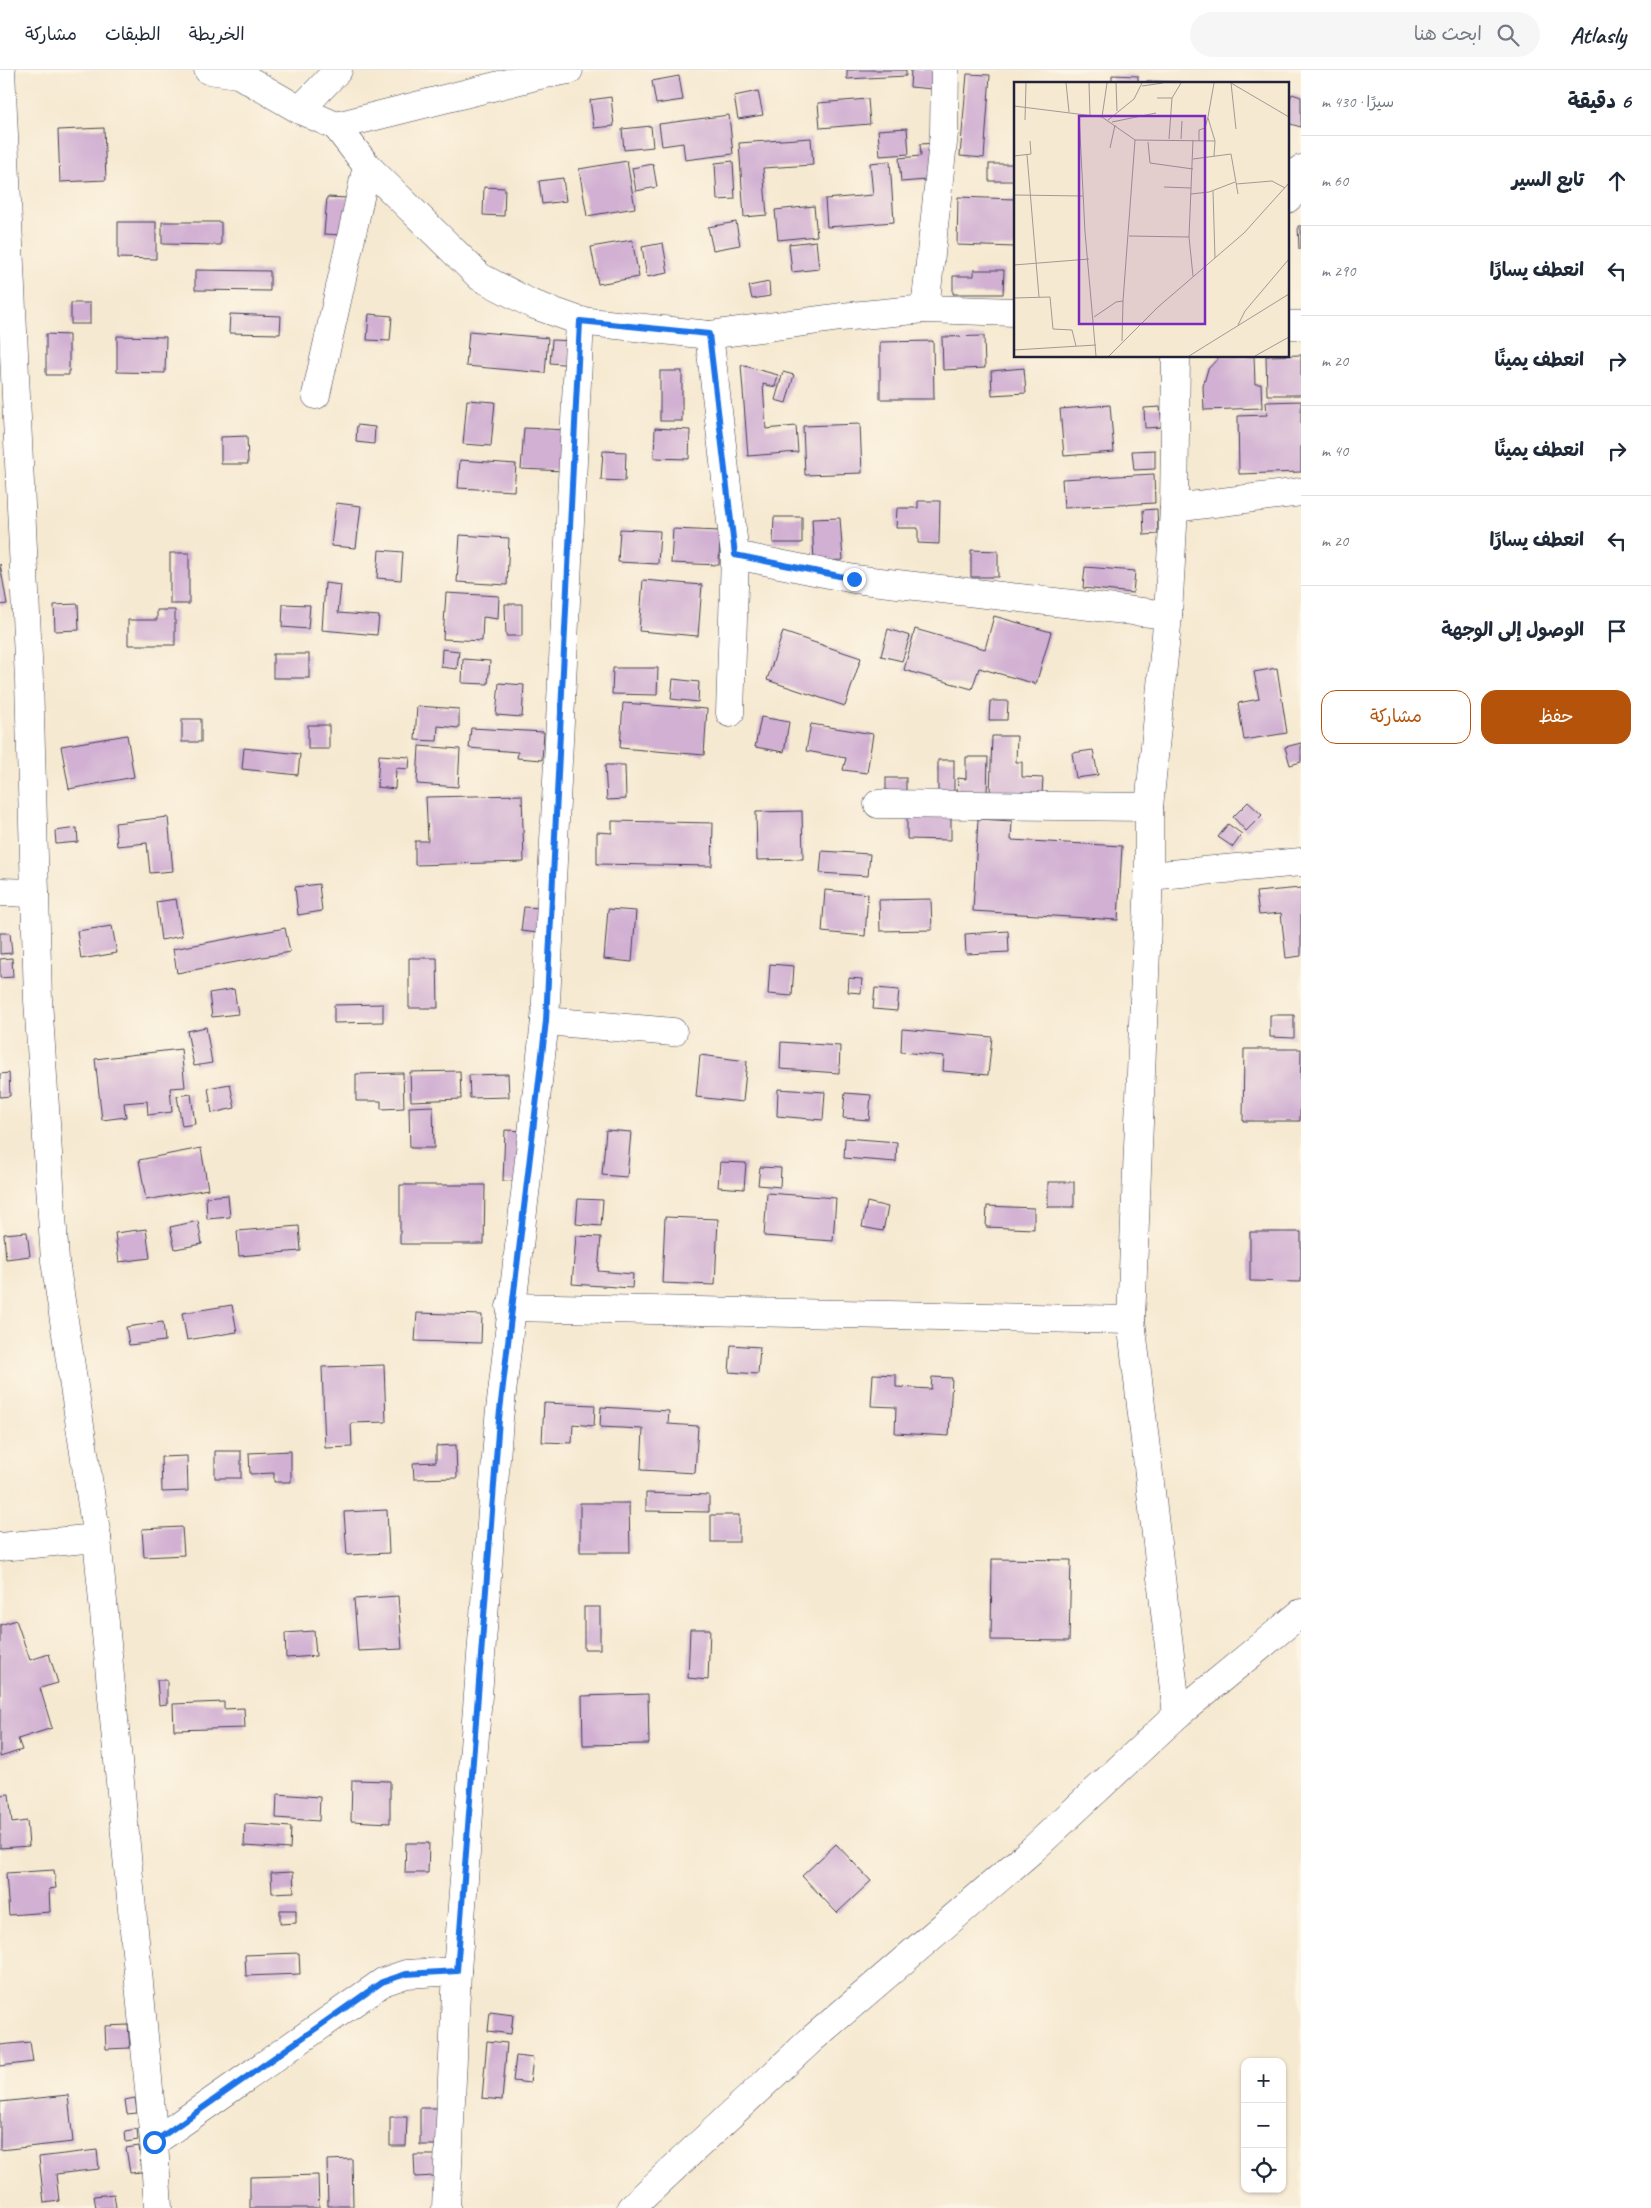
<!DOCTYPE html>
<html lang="ar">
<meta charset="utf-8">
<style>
body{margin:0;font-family:Caveat,"Playpen Sans Arabic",sans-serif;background:#f6f6f7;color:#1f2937;direction:rtl}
.controls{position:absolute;right:15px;bottom:15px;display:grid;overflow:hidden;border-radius:10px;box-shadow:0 1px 4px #0004}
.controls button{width:45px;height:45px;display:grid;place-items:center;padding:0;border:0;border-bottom:1px solid #e0e1e3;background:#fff;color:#1f2937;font:25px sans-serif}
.stop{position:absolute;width:15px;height:15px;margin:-11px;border:4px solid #1a73e8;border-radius:50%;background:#fff}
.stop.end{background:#1a73e8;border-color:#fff;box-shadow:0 1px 5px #0008}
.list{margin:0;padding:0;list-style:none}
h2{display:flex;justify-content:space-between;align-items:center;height:65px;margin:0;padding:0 20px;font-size:21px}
h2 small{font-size:16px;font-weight:400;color:#747a83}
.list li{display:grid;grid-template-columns:32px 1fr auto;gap:15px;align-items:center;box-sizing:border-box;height:90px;padding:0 20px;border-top:1px solid #e0e1e3}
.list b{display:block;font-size:19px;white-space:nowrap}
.list em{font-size:16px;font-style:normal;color:#747a83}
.actions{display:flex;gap:10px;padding:15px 20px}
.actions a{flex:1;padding:11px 0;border:1px solid #b45309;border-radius:15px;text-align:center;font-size:18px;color:#b45309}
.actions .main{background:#b45309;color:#fff}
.icon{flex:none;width:28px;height:28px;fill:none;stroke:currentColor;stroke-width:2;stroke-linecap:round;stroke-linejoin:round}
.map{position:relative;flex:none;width:1301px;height:2138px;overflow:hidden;direction:ltr}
header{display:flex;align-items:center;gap:30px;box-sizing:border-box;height:70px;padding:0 25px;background:#fff;border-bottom:1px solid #e0e1e3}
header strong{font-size:24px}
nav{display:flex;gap:28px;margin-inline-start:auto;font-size:18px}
.search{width:350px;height:45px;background:#f6f6f7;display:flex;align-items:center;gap:12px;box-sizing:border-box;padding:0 18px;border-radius:28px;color:#747a83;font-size:19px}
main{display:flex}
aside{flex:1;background:#fff}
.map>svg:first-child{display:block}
</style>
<header>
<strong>Atlasly</strong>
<div class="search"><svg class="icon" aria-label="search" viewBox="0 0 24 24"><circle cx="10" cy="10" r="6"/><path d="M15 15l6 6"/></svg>ابحث هنا</div>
<nav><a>الخريطة</a><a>الطبقات</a><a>مشاركة</a></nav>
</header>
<main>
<aside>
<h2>6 دقيقة<small>سيرًا · 430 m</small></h2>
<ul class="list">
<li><svg class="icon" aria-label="ahead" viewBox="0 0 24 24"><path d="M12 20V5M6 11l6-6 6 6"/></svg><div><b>تابع السير</b></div><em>60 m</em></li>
<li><svg class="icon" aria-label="left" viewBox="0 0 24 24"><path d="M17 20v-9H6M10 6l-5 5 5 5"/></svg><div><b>انعطف يسارًا</b></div><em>290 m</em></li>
<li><svg class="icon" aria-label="right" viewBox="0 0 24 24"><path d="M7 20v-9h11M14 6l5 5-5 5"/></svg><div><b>انعطف يمينًا</b></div><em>20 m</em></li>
<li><svg class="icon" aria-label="right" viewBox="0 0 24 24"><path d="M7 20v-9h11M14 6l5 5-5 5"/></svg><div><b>انعطف يمينًا</b></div><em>40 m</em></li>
<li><svg class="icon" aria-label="left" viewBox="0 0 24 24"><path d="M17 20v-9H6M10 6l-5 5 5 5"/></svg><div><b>انعطف يسارًا</b></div><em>20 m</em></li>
<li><svg class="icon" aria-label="arrive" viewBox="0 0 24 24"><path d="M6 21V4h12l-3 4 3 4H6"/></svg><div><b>الوصول إلى الوجهة</b></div></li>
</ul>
<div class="actions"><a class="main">حفظ</a><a>مشاركة</a></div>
</aside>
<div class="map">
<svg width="1301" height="2138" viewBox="0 0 1301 2138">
<rect width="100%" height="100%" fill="#fcf5e5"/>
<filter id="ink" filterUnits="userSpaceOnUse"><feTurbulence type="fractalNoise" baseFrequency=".02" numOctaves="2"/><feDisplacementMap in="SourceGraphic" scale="10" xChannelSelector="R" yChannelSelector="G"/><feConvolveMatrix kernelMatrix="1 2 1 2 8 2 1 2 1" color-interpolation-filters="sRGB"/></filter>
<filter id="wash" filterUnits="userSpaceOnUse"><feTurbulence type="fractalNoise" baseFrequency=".0096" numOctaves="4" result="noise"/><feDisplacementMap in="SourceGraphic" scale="20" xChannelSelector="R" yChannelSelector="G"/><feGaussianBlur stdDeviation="1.12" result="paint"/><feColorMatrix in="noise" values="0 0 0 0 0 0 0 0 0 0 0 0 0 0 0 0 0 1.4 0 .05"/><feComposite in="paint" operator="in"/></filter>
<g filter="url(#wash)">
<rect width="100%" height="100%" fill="#f6e9d1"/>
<g id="blocks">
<g fill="#d1b0d3">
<path d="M847,0H906V6L847,9Z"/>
<path d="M911,0H935L933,19L910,17Z"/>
<path d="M967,4L990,5L984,88L960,86Z"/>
<path d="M1112,5L1138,6V14H1112Z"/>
<path d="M679,6L683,30L656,34L652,11Z"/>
<path d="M1147,11L1180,12V14H1147Z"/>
<path d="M758,21L763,45L738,49L734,26Z"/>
<path d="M1292,24L1301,27V57L1287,53V36Z"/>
<path d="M611,27L614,56L594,58L590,30Z"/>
<path d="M868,29L870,54L820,58L818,33Z"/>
<path d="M729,45L733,84L685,90L683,73L662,76L659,54Z"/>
<path d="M651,56L653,77L624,80L622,59Z"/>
<path d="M104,58L106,110L60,112L58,60Z"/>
<path d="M907,58L909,84L880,86L878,60Z"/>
<path d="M811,68L813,95L763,98L767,145L744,147L739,73Z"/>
<path d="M937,73L939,109L901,112L899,88L921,86L920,74Z"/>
<path d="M627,91L635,138L587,146L579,99Z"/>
<path d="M733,91L735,129L717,130L715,93Z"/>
<path d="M890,91L894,152L827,157L825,129L873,125L870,93Z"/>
<path d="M653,94L657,117L636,121L632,98Z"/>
<rect x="989" y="94" width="26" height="17"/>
<path d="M563,108L566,131L542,134L539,111Z"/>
<path d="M484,117L505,118L504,146L483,145Z"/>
<path d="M327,127L348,128L345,165L324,164Z"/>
<path d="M958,127L1015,129V177L957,175Z"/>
<path d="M814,136L817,166L778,170L775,140Z"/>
<path d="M118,152H156V189L118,188Z"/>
<path d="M162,152H221V175L162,174Z"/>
<path d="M736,152L740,175L713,180L708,157Z"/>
<path d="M1298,156H1301V179H1299Z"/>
<path d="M632,170L639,207L598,214L591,177Z"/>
<path d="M816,171L819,199L792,202L789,174Z"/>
<path d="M663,173L668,203L647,207L642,177Z"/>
<path d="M195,200L270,201V221L195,220Z"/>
<path d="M974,200H1004L1003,224H953V206H974Z"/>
<path d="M769,212L770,226L752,229L749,216Z"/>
<rect x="71" y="233" width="19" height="21"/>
<path d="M230,244L281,246L280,264L229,263Z"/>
<path d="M369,244L392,246L390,271L367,270Z"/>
<path d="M469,261L548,268L545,303L466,296Z"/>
<path d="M46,264L69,265V305H46Z"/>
<path d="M117,266L166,267L165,303L117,302Z"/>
<path d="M984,266L985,298L943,300L942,267Z"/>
<path d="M552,270L577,271L575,295L550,293Z"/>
<path d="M933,271L934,329H880V272Z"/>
<path d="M1301,285V325H1267L1266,286Z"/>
<path d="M1220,286H1254L1255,314H1261L1262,338L1204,340L1203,316L1208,299Z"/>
<path d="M741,295L778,305L775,317L763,314L766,359L796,356L798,382L748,386Z"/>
<path d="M1024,298L1026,323L992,325L991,301Z"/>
<rect x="660" y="301" width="22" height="50"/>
<path d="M783,302L794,305L786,333L775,330Z"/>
<path d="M467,330L495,332L491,376L463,374Z"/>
<path d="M1301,331V402L1239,404L1238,346L1267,345L1266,332Z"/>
<path d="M1110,335L1114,382L1064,386L1060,339Z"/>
<path d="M1160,337L1162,357L1145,358L1144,338Z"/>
<path d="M860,354L862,403L805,405L803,356Z"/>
<path d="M357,355L375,357L374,374L356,372Z"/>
<path d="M524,358L567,360L564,401L521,399Z"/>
<path d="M655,358L690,360L689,389L654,388Z"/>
<path d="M247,366L248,394H221V367Z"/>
<path d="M1155,380V399L1134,400L1132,381Z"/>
<path d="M603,381L626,382L625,411L601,410Z"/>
<path d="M460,390L516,394L514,421L458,418Z"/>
<path d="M1154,404L1155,433L1064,438L1062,409Z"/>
<path d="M918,431H940L939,474L918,473V458H896L897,438H918Z"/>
<path d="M336,433L361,436L356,478L331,476Z"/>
<path d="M1157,439L1158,464L1144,465L1143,440Z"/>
<path d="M774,447H802V473H773Z"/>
<path d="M840,448L843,490L814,491L812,449Z"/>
<path d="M620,459L660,461L658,494L618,492Z"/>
<path d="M673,459L720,461L719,495L671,493Z"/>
<path d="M460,465L509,468L507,515L457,512Z"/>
<path d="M379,480L403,482L401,510L377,508Z"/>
<path d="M971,480L998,481V507H971Z"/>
<rect x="170" y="483" width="19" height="51"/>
<path d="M0,494L7,534L0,535Z"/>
<path d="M1085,497L1135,501L1133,523L1083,518Z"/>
<path d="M643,510L702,515L698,566L639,561Z"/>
<path d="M325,513L341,515L338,543L379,546L377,565L322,560Z"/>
<path d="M446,523L499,526L498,549L483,547L482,571L443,569Z"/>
<path d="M78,534L79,560L55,561L54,535Z"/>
<path d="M283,534L310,535L308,559L282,557Z"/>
<path d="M505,534H522V566H506Z"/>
<path d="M157,540H175V575H128V550H157Z"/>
<path d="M994,546L1051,562L1036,614L979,598L972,619L904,600L915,559L985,579Z"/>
<path d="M888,559L910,566L902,591L881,586Z"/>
<path d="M783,562L861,588L845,636L767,610Z"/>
<path d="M442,579L459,581L457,599L441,597Z"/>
<rect x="273" y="584" width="36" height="24"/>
<path d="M463,589L490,591L488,614L462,613Z"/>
<path d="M613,598H658L657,625L612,624Z"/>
<path d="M1277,598L1287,663L1244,670L1238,633L1259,629L1254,602Z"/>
<path d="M673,609L699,612L698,632L671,629Z"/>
<path d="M499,613L524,615L522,647L496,645Z"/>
<path d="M990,631H1008L1007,650H989Z"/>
<path d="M623,633L707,639L704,685L620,678Z"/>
<path d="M417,636L459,639V658L438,656L437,671L415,670Z"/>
<path d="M761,647L789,652L784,682L755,677Z"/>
<rect x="182" y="649" width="19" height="23"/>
<path d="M811,654L873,664L867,703L843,700L846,688L806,681Z"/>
<rect x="308" y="655" width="21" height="24"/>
<path d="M471,658L544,662L542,690L517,688L518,682L469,678Z"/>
<path d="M127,665L134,707L69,719L61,676Z"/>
<path d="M992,666H1017L1016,692H1022V707L1043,708L1042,725L990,724Z"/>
<path d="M1301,673V692L1290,695L1285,677Z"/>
<path d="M419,676L460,679L458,717L417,714Z"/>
<path d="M244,678L300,684L298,705L242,699Z"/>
<path d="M1093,680L1098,705L1076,708L1072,683Z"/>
<path d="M379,685L410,687L409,699L396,698L395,719L377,717Z"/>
<path d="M966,687H988L987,725L957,724L958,708L966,709Z"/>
<rect x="938" y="690" width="16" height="33"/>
<path d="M605,695H625L626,729L607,730Z"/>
<rect x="886" y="708" width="20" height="17"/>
<path d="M522,725L524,792L415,795V771H428L426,727Z"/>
<path d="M1248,732L1262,745L1246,761L1233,747Z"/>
<path d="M802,741L803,789L757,790L756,742Z"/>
<path d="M168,747L173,801L150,803L147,773L117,776L115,753Z"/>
<path d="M907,747H951V770L907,769Z"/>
<path d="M978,749L1012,751L1011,770L1122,776L1118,850L973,841Z"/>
<path d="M612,751L713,753L712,796L597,794V762L612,763Z"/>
<path d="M1228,754L1242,764L1233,777L1218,767Z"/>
<path d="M77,758L78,772L56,774L55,761Z"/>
<path d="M822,781L870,784L868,806L820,803Z"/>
<path d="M319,814L322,841L298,845L295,817Z"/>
<path d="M1301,818V886L1286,888L1281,843L1259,845L1256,822Z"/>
<path d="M825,820L868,824L865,866L822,862Z"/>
<path d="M176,829L182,866L161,870L156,832Z"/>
<path d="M931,829L932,860L880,861L879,830Z"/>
<path d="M524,837L541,838L538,863L521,861Z"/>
<path d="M608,839L636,841L632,892L604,889Z"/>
<path d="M112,856L117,883L81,889L77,861Z"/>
<path d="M285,858L290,882L177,903L173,879Z"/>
<path d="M1008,861L1009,882L966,884L965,864Z"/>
<path d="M0,863H10L12,883L0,884Z"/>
<path d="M12,888L13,907L0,908V889Z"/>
<path d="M409,888H437L438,938H409Z"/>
<path d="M770,894L794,896L792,926L768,924Z"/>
<path d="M849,908L862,909L861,923L848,922Z"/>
<path d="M875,918L899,920L897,941L873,939Z"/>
<path d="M234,919L238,944L212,947L209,923Z"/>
<path d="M383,934V952L334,953V935Z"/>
<path d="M1270,945H1294V968L1270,967Z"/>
<path d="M206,957L212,993L194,996L187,961Z"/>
<path d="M902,959L992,967L988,1005L943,1001L944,986L901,982Z"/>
<path d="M781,972L840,976L839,1003L780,999Z"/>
<path d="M181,979L185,1017L170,1018L172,1042L148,1045L147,1031L124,1033L126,1047L102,1050L95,989Z"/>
<path d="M1244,979H1301L1300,1051H1243Z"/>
<path d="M700,985L747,991L743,1032L696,1027Z"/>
<path d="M460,1001L461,1029L411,1031L410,1002Z"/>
<path d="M9,1003L10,1026L0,1027V1004Z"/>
<path d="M403,1003L404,1038L381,1039V1031H356V1004Z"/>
<path d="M508,1004L509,1027L470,1028L469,1005Z"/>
<path d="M230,1014L235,1038L212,1043L208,1018Z"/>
<path d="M778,1019L825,1022L823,1050L777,1046Z"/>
<path d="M845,1023L871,1025L869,1050L843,1048Z"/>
<path d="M191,1024L195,1054L182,1056L177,1026Z"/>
<path d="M433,1036L434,1078H410L409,1037Z"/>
<path d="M505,1060L526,1061L524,1112L503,1111Z"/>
<path d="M606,1060L631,1062L627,1107L602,1105Z"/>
<path d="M845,1068L897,1072L896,1092L844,1088Z"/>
<path d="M201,1078L208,1119L146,1130L139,1090Z"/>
<path d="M720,1092L746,1093L744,1119L718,1117Z"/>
<path d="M760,1097L781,1098L780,1117L758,1115Z"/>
<rect x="1048" y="1112" width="26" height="25"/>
<path d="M400,1115H485L484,1174H400Z"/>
<path d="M767,1123L836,1128L833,1171L764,1166Z"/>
<path d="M228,1125L230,1147L207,1149L206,1127Z"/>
<path d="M578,1129L603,1130L601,1156L576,1154Z"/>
<path d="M867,1132L888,1137L883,1161L862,1157Z"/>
<path d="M987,1136L1034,1138V1159L986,1157Z"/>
<path d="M665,1147L718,1149L715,1215L662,1213Z"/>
<path d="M198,1151L202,1174L175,1179L170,1157Z"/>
<path d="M299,1156L301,1181L239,1186L237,1161Z"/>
<path d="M146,1159L150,1188L119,1192L115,1163Z"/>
<path d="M27,1162L30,1186L6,1189L4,1164Z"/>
<path d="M1250,1162H1301V1212L1250,1211Z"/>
<path d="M576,1166L601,1167L598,1201L633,1204L632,1218L572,1214Z"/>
<path d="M232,1235L237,1262L187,1270L182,1243Z"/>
<path d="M417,1243L482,1245L481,1273L415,1271Z"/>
<path d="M163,1252L165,1271L129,1275L126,1257Z"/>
<path d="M731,1275L760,1277L758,1304L729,1302Z"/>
<path d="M384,1295L386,1352L351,1353L352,1377L325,1378L322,1297Z"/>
<path d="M873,1304L896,1305V1317L931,1319L932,1307L952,1308L949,1366L895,1363L896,1337L871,1336Z"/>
<path d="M544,1333L595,1335L594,1356L573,1354L572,1373L542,1372Z"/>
<path d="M601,1337L669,1341L668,1354L698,1356L695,1403L641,1400L643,1359L600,1357Z"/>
<path d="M456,1375L457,1408L414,1409L413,1393L436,1392V1376Z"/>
<rect x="215" y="1381" width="26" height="27"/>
<path d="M291,1381V1412H274V1403L250,1404L249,1383Z"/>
<path d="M187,1386L188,1421L162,1422L161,1387Z"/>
<path d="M646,1423L709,1425V1442L646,1441Z"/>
<path d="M580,1433H629L630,1482H580Z"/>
<path d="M387,1440L389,1483L347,1485L344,1442Z"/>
<rect x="711" y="1445" width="28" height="27"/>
<path d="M182,1457L184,1485L144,1487L142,1459Z"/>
<path d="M992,1489L1071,1490L1069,1571L991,1570Z"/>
<path d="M398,1526L402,1579L358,1581L354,1529Z"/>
<rect x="584" y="1537" width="16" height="42"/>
<path d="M16,1550L30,1590L49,1584L58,1613L40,1618L52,1658L18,1669L22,1680L0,1687V1555Z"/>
<path d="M690,1559H710L708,1610L688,1608Z"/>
<path d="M314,1561L316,1586L286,1588L285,1563Z"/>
<path d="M157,1610H167V1634L159,1635Z"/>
<path d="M648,1624L649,1674L583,1675L582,1626Z"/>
<path d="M224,1632V1639L244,1638L245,1658L174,1660L173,1634Z"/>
<path d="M352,1710L390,1711V1753L351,1751Z"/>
<path d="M9,1724L12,1753L27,1751L29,1776L0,1778V1725Z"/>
<path d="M277,1724L320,1727L319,1751L276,1748Z"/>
<path d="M245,1754L291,1757L290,1779L244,1776Z"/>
<path d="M406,1773H429L428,1803H405Z"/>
<path d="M836,1774L871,1811L837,1843L802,1806Z"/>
<path d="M54,1800L56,1818L49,1819L50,1842L9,1845L6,1803Z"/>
<path d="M293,1802L294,1822L272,1823L271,1803Z"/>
<path d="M280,1840H296V1853L280,1854Z"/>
<path d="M299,1883L300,1904L246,1906L245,1885Z"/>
<path d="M490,1942L513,1945L511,1964L488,1961Z"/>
<path d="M128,1955L130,1978L106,1979L105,1956Z"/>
<path d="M487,1971L507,1973L502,2030L482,2028Z"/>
<path d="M30,1972L33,1992L0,1996V1975Z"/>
<path d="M516,1986L533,1988L530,2013L513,2011Z"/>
<path d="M68,2025L73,2072L0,2080V2032Z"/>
<path d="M135,2028L137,2043L127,2044L125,2030Z"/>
<path d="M420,2038H443L444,2075H420Z"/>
<path d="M390,2047H407L406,2076H390Z"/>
<path d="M137,2059L138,2070L126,2072L125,2061Z"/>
<path d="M139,2076L142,2102L130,2103L126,2078Z"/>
<path d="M97,2080L99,2099L56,2104L59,2131L44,2133L39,2087Z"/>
<path d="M414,2085H435L436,2106L415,2107Z"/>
<path d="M352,2089L353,2136H328L327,2090Z"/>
<path d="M318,2105L319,2138H250V2107Z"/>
<path d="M114,2124L116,2138H96L94,2126Z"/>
</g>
</g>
</g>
<g filter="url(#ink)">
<use href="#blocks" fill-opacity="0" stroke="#424052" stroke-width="1"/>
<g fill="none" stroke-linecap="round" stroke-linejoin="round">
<defs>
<g id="minor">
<path d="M1,0L29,610L38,930L55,1191L97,1468L154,2072L158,2138"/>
<path d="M208,0L238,4L300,40L336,56L367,96L480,207L532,234L580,251L709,265L841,247L925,239L1015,242"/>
<path d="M300,40L338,0"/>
<path d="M336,56L540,5L569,0"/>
<path d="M1287,129L1295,122L1301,99"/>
<path d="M925,239L944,63L945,0"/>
<path d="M1287,255H1301"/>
<path d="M709,265L735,485L854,509L1168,545"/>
<path d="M1176,286L1174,438L1168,545L1149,737V806L1131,1250L1177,1645"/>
<path d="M316,325L367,96"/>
<path d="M1174,438L1301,422"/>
<path d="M730,643L735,485"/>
<path d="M878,734L1149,737"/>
<path d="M1149,806L1301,792"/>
<path d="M0,822L35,823"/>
<path d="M545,951L673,962"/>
<path d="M510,1237L1131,1250"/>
<path d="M0,1477L97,1468"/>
<path d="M154,2072L383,1912L406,1904L457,1901L499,1349L545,951L580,251"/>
<path d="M446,2138L457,1901"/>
</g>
<path id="tertiary" d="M631,2138L812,1969L1031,1781L1177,1645L1301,1543"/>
</defs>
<use href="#minor" stroke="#424052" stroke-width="29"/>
<use href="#tertiary" stroke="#424052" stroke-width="29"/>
<use href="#minor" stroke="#fff" stroke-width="28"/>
<use href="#tertiary" stroke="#fff" stroke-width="28"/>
</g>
</g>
<g fill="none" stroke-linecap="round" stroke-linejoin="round" filter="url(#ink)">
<path stroke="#1a73e8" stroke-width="6" d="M154,2072L382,1912L406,1904L457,1901L499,1349L546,951L580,251L709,264L735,485L854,509"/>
</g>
<g transform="translate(1014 12)">
<rect width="275" height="275" fill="#f6e9d1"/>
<path fill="none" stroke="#a19995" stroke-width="1" d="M52,1L55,30M75,1L76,33M102,1L103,29M217,1L275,35M217,1L222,47M128,4L149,1M143,16H158L167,1M0,24L88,35L121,58L201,59M65,32L71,150L82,274M88,35L93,1M194,36L201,59L200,74M11,38L12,1M94,38L120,17L128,1M98,40L142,31M155,57L158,16M167,57L168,39M179,58L175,155L179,194M185,59V48L191,46L194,35L200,1M134,60L136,81L179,87M96,66L101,43M13,73L25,215M0,74L17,72L16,59M179,77L217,72L224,112M222,102L258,99L271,106M150,105L177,106M199,109L201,176M177,112L195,110L221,100M0,113L69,114M115,154L175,155M0,183L75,177M0,216L36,215L39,247L58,248L62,264M80,235L102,220L109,219L121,58M224,243L231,229L275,177M108,259L109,219M0,268L82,263M95,274L144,225L230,151L275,101M175,274L275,212M241,274L275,255"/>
<path fill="#7b2cbf" fill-opacity="0.15" stroke="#7b2cbf" stroke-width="2.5" d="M65,34H191V242H65Z"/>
<rect width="275" height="275" fill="none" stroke="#22223b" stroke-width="2.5"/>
</g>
</svg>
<div class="controls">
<button>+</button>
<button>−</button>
<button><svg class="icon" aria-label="locate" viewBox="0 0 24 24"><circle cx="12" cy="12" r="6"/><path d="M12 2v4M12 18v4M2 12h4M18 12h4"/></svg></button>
</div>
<div class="stop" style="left:154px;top:2072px"></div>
<div class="stop end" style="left:854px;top:509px"></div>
</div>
</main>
